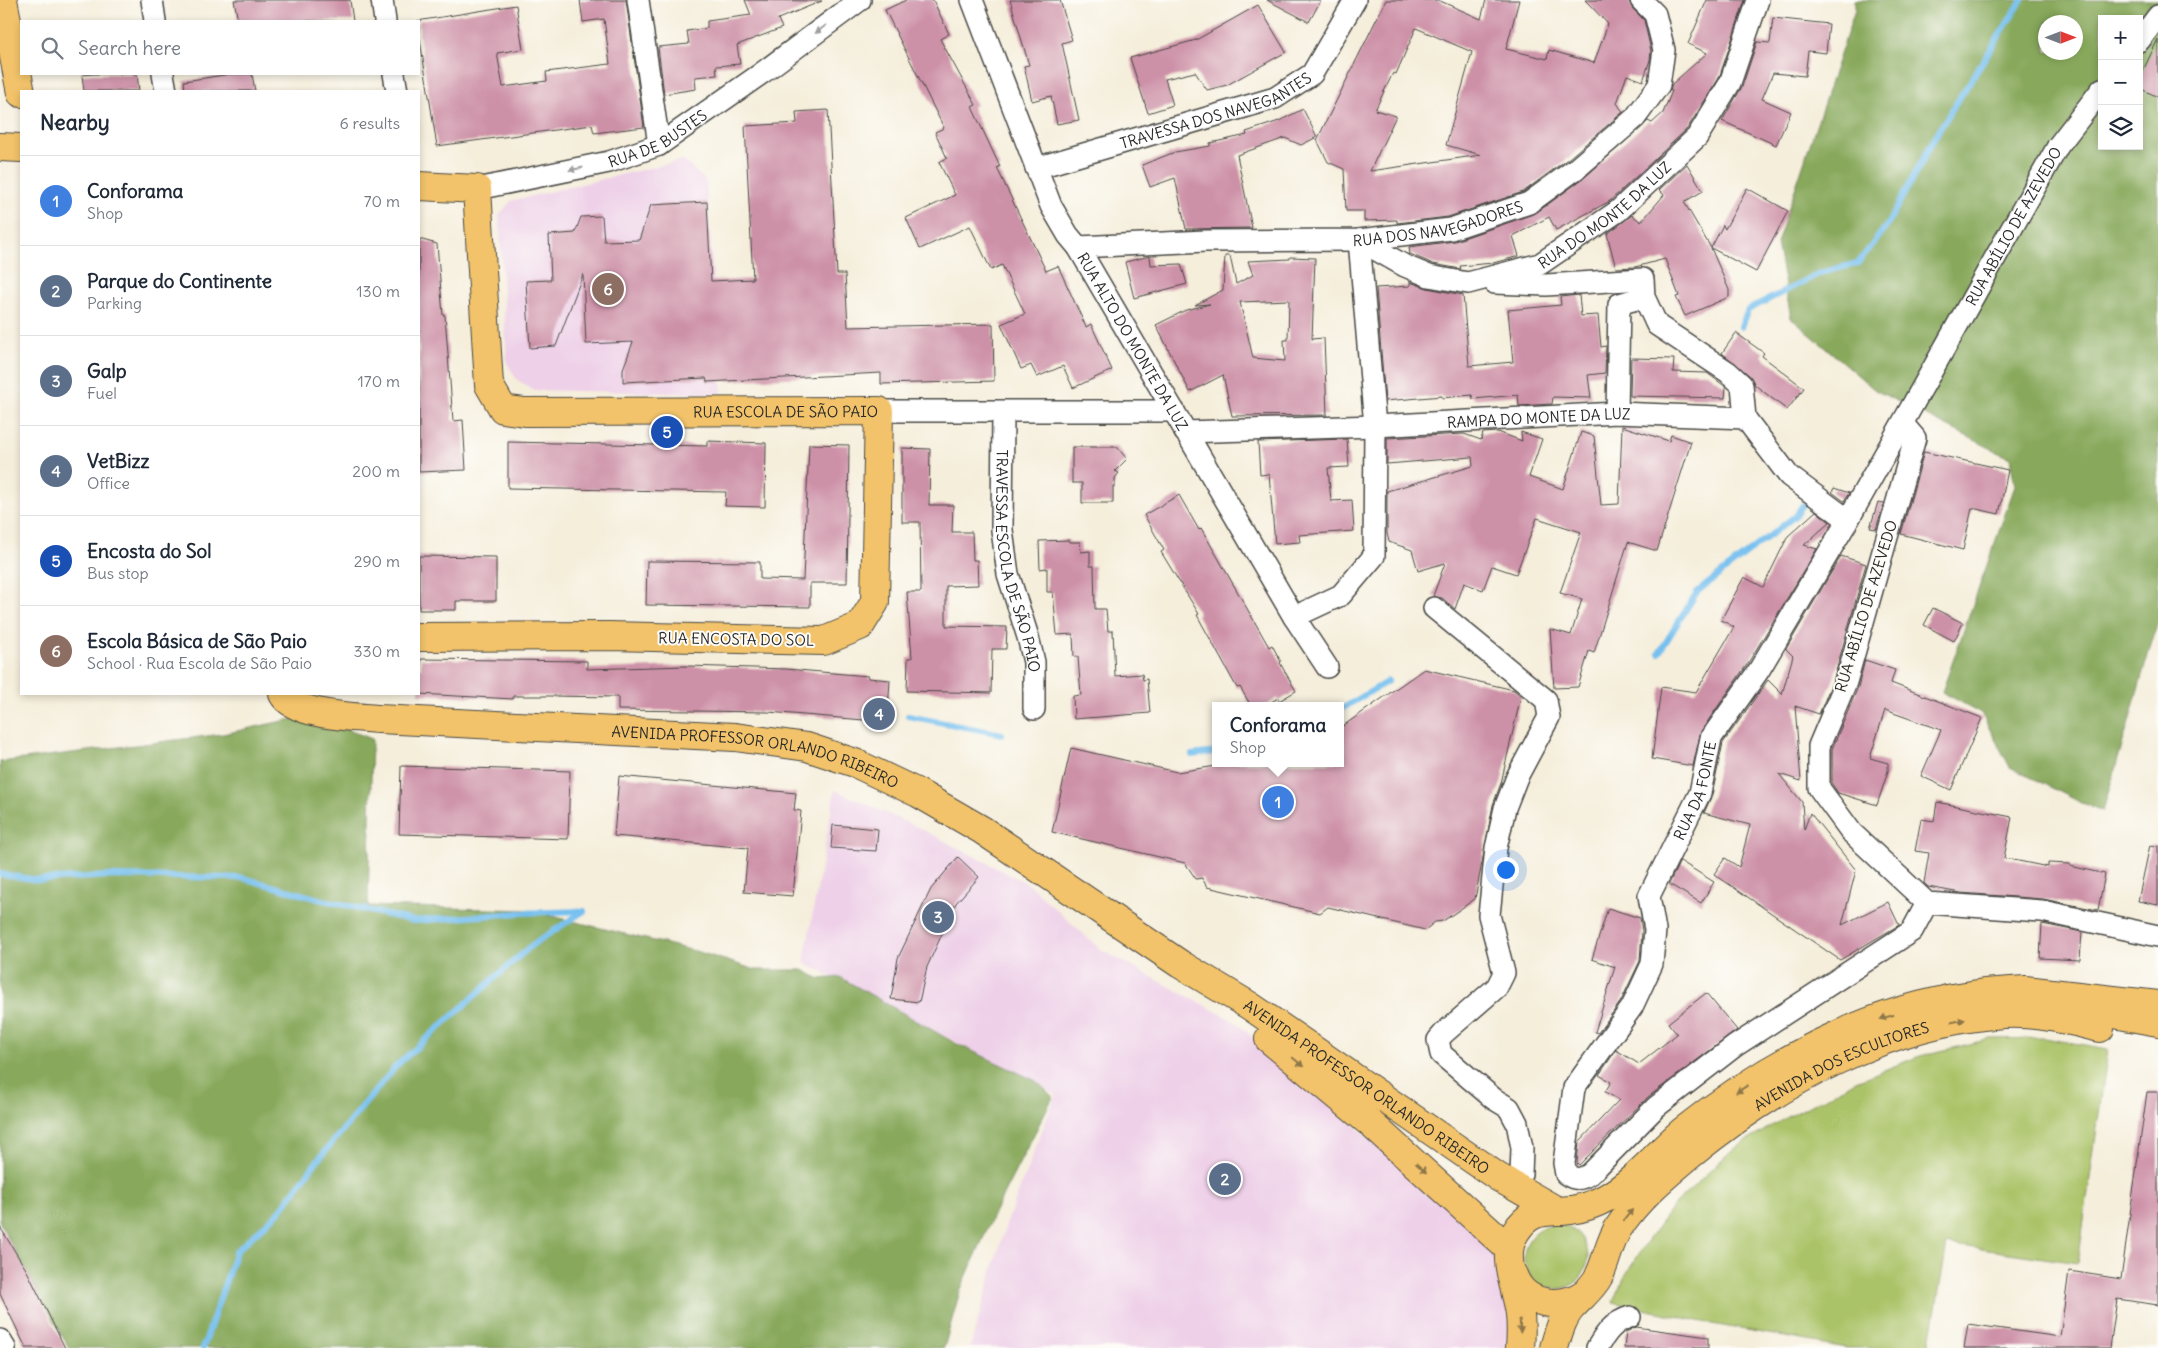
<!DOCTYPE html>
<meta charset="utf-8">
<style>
body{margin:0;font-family:Delius,sans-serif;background:#f2f2f3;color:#1f2937}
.controls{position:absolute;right:15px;top:15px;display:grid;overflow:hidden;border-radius:0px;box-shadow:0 2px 8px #0003}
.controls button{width:45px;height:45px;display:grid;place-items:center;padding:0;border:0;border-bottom:1px solid #e0e1e3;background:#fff;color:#1f2937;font:25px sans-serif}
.compass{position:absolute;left:2038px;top:15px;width:45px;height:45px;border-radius:50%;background:#fff;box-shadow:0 2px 8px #0003;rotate:90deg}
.you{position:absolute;left:1505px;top:869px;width:18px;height:18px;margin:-12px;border:4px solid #fff;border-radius:50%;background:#1a73e8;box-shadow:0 0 0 8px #1a73e833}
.badge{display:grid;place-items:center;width:32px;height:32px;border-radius:50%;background:#db2777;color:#fff;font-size:16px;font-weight:700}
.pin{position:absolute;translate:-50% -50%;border:2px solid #fff;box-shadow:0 1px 5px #0006}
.popup{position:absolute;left:1212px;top:702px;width:132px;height:65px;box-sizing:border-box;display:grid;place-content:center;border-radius:0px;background:#fff;filter:drop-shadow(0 1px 4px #0005);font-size:16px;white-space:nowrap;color:#747a83}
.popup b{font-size:19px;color:#1f2937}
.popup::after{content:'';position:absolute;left:50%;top:100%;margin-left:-10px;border:10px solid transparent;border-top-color:#fff}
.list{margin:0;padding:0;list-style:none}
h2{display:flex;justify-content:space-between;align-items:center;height:65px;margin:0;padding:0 20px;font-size:21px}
h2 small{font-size:16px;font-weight:400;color:#747a83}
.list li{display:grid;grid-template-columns:32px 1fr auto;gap:15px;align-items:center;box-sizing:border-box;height:90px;padding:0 20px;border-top:1px solid #e0e1e3}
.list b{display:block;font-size:19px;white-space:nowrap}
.list p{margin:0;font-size:16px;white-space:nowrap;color:#747a83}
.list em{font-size:16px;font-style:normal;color:#747a83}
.icon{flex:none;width:28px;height:28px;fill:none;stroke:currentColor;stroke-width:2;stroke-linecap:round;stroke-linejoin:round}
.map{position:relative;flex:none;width:2158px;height:1348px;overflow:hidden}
.search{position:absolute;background:#fff;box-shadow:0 2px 8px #0003;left:20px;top:20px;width:400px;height:55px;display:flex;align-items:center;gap:12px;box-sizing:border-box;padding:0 18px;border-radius:0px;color:#747a83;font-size:19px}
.panel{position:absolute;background:#fff;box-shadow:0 2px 8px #0003;left:20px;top:90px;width:400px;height:605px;border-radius:0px}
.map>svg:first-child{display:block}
</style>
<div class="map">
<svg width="2158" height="1348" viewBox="0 0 2158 1348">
<rect width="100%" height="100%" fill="#fdfcf7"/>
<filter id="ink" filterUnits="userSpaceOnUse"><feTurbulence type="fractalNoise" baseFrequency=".02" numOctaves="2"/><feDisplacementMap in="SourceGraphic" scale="10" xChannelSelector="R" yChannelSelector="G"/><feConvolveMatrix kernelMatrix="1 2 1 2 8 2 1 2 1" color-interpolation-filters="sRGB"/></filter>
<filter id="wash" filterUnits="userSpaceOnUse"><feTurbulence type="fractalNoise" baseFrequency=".0096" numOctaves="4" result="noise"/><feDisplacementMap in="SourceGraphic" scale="20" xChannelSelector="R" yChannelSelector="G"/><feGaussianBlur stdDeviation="1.12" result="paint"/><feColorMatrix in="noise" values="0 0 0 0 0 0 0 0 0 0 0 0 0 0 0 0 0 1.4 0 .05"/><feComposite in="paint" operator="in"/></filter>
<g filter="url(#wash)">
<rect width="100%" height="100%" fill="#f5eedb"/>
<g fill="#eed0e8">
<path d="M683,160L706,181L722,394L535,390L517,380L507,363L499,215L511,201Z"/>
<path d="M835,790L919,828L1028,884L1101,950L1234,1021L1500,1251L1514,1348H970L1006,1224L1056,1095L804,962Z"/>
</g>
<g fill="#abc368" stroke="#6b774a">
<path d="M2044,1038L2108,1049L2078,1263L1947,1244L1929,1348H1847L1712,1324L1613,1302L1625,1276L1646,1243L1675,1204L1731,1151L1773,1125L1856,1081L1920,1056L1990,1039Z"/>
<circle cx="1556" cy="1257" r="32"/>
</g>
<g fill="#88a95c" stroke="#5a6a44" fill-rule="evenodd">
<path d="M1855,0H2158V621L2103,811L2082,803L2010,767L1981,713L1942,692L2015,486L2010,458L1875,390L1791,318L1777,243L1855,10ZM2102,19H2139V146H2102ZM2046,22H2076V52H2046Z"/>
<path d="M311,715L372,739L368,906L527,910L699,952L756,970H803L820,979L840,977L955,1043L1036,1081L1053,1097L996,1209L960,1291L944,1348H69L0,1223V762L223,734Z"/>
</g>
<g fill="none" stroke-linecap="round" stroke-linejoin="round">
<g stroke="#76c0ef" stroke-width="6">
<path d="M1741,327L1748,310L1820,273L1858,263L1887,225L1939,130L2022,0"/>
<path d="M1659,653L1697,592L1795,516L1803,505"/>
<path d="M1340,710L1388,681"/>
<path d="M908,716L1002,734"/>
<path d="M1192,755L1216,752"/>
<path d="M0,874L38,880L109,876L243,878L319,899L414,921L519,913L583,911"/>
<path d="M203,1348L236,1251L279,1212L317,1161L397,1065L532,945L584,911"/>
</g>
</g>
<g id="blocks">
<g fill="#cd91a7" fill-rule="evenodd">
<path d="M234,0H350L353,21H238Z"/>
<path d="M580,0H626L644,127L594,133L592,125L437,146L419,34V21H417L516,5L523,49L497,53L503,87L547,81L546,72L610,64L604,19L583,22Z"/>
<path d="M745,0L822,1L778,19L782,28L737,45L740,64L716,66L717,75L695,77L696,89L664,94L658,47L689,44L687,31L707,28V21L751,15Z"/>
<path d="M906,0H933L949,34L940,39L976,105L972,107L1000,167L997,168L1046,271L1058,266L1086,327L1091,324L1112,370L1073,388L1063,366L1037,377L1031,365L1021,369L1001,324L1025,314L1002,265L991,270L970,226L920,249L906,218L955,195L939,162L947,158L935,132L944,128L885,10Z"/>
<path d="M1010,0H1060L1072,40L1062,43L1079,120L1057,124L1051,96L1032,101L1024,66L1029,65Z"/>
<path d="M1267,0H1321L1309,22Z"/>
<path d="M1386,0H1438L1481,19L1486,0H1519L1506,49L1547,59L1549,50L1594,63L1608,24L1585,0H1629L1632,8L1644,20L1651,51L1650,60L1643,81L1627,75L1617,103L1623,112L1569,158L1523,192L1448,217L1397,223V220L1364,221V211H1346L1344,169L1328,162L1317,140ZM1416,28L1472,52L1446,145L1481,155L1370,171L1396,116L1375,110L1393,73L1396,74Z"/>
<path d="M1707,0H1745L1719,78L1687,129L1610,201L1556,230L1549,217L1513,236L1519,256L1493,263L1460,266L1461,269L1433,264L1410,254L1409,247L1455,241L1536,213L1585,177L1648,121L1652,123L1663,113L1672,91L1670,90L1672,84L1707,53L1688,44Z"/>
<path d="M1258,5L1286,52L1227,85L1207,90L1195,72L1165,79L1173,105L1148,113L1130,58L1196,40Z"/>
<path d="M1773,18L1829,24L1826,53L1808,51L1805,76L1773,73L1762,99L1791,112L1776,145L1722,121L1742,87L1757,42L1770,43Z"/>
<path d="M2158,39V97L2139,88V79Z"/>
<path d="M94,74H137L139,91H84L82,75Z"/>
<path d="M231,74H252L255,91H185L184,81Z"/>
<path d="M1303,109L1317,137L1301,145L1285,138L1237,155L1252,228L1186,229L1175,178L1150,187L1142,165L1175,152L1210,146V143L1247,135L1246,132L1279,121Z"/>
<path d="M828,110L837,274H845L848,327L993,324L994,381L881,384V373L707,382L706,378L623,382V369L633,342L586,344L583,274L556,346L530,348L526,281L551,280L549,235L575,233L581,217L602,216L604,241L639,240L651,205L707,202L711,281L753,279L745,126L797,123L796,112Z"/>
<path d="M1687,164L1703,191L1684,202L1711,248L1723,225L1725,229L1747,188L1788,211L1756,272L1711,248L1729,290V297L1685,316L1676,297L1679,296L1665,259L1635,267L1616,268L1607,234L1632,215L1641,222L1664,195L1659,190Z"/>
<path d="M419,239L437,244L443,315H445L453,421L463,420L466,470L419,472Z"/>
<path d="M1150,256L1151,265L1181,264L1187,284L1134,298L1125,262Z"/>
<path d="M1225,256H1230L1236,284L1253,275L1248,261L1290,259V257L1315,258L1312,339L1324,338L1327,415L1232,416L1223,375L1190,392L1156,325L1186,310L1210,304L1195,305L1223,290ZM1289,300L1288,340H1284L1285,361L1253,358L1240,302Z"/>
<path d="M1410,282L1427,288L1463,295L1469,366L1513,362L1508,310L1561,305L1560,297L1579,295L1581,316L1598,315L1601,347L1606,346L1605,373L1588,375L1591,398L1553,397L1552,404L1519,406L1518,395L1473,399L1472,395L1442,398V396L1385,401L1376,288L1410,286Z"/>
<path d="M1736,333L1764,353L1762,356L1804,388L1787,410L1755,385L1750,376L1722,353Z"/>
<path d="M1631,358L1674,359L1673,372L1707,373L1726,387L1725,398L1630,396Z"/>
<path d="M1622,426L1669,441L1671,435L1691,442L1657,551L1628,542L1594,653L1589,651L1578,687L1554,688L1550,629L1571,635L1582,599L1560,593L1581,532L1537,518L1516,574L1492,566L1483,590L1464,583L1455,609L1442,598L1433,596L1445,563L1418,571L1412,550L1389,542L1387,533V491L1473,466L1472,457L1387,464V438L1464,434L1481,440L1483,433L1498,432L1522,441L1521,432L1542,439L1529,477L1563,489L1581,432L1594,436L1601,505L1619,504Z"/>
<path d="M1347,439L1349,467L1328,468L1331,501L1352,500L1354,531L1299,535L1300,542L1275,544L1269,474L1260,475L1258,442Z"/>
<path d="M707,441L766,443L765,507L725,506L726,492L508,488V442L707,446Z"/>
<path d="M809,444L849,445L847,583H810V607L646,605L647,561L760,562V579L803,580Z"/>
<path d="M1072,447H1117L1127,459L1115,471L1119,473L1115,478V486H1113V503H1082V483H1072Z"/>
<path d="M902,448L930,449L929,505H953L952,532H972L973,560H977L978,585L946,586V626L1007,627L1006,649H992L991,693L907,691L908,658H912L907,592H921L920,522H902Z"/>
<path d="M1924,452L2008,470L1999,514L1972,508L1963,550L1901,534Z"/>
<path d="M1834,488L1849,493L1844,501L1832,492Z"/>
<path d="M1179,495L1199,530L1201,528L1269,647L1272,645L1281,662L1280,663L1296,691L1279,701L1278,698L1265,706H1251L1240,687L1237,688L1197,615L1199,614L1161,552L1164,550L1144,515Z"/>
<path d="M1878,502L1884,503L1876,529L1870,528Z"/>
<path d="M1816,511L1830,522L1804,545L1817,549L1748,663L1701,731L1693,766L1652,759L1661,687L1696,692L1734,627L1721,620L1744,577L1763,587L1788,536Z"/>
<path d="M1069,540V542H1080L1081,552L1090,551V566H1094L1095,609H1106L1108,631H1113L1115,676L1142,674L1143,680L1147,679L1150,713L1074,719L1073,696L1081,695L1078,657H1074L1073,634L1057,635L1053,592H1047V568L1040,569L1039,541Z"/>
<path d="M419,556L496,557V601H456V610H419Z"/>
<path d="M1841,556L1866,564L1834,678L1819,714L1795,706L1801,781L1779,774L1802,802L1804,830L1810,813L1856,870L1842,925L1888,902L1899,925L1840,960L1714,874L1725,858L1739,867L1750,825L1704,813L1712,795L1723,743L1768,680L1782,694L1793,656L1786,649Z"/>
<path d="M1933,608L1963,623L1954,641L1924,625Z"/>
<path d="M421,659L587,661V669L687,666L786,669L868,676V678L890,680L887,726L876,721L768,712L618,710V697L550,696H513V699L419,694V668H421Z"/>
<path d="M1865,660L1895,670L1891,683L1982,718L1951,790L1921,776L1941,730L1885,710L1870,758L1888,763V771L1877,805L1838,793L1832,784V749L1858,687Z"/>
<path d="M1424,669L1514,690L1521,696L1501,783L1493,805L1475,899L1443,921L1435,922L1425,930L1328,907L1320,913L1207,887L1202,878L1196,879L1185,863L1052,832L1071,748L1177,772L1236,763H1340V728Z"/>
<path d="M401,766L570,771L568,839L399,834Z"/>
<path d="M619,776L796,793L794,810L801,811L793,896L744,892L748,848L614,836Z"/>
<path d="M1937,802L2012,817L2004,858L2048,867V863L2070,864V866L2105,874L2098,910L2043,899L1961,893L1928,887L1924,883L1929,853L1915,851L1921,819L1934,821Z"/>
<path d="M833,825L878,829L876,851L831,848Z"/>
<path d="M2150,845L2158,846V905L2138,901Z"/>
<path d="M958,857L979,877L956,903L927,967L919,1002L891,999L898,958L931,889Z"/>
<path d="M1680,861L1714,882L1701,903L1669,884Z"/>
<path d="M1608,908L1640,918L1642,931L1640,961L1621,1001L1598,1033L1595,1032L1615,967L1592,959Z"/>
<path d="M2042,924L2082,932L2080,960L2040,958Z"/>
<path d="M1706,993L1737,1030L1648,1097L1579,1165L1577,1163L1579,1142L1619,1100L1605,1092L1611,1082L1599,1075L1616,1050L1639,1064L1677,1034L1668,1023Z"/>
<path d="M2147,1092H2158V1305L2117,1299L2110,1348H1964L1968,1324L2060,1337L2069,1271L2121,1279Z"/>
<path d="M0,1227L27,1271L65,1348H26L0,1294Z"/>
<path d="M1636,1327L1708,1337V1348H1624L1626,1332Z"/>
</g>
</g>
</g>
<g filter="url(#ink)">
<use href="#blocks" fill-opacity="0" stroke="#494845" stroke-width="1"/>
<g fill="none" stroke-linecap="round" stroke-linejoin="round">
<defs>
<g id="minor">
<path d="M152,0L155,21"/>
<path d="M382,0L385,21"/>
<path d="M638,0L659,145"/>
<path id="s1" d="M972,0L1051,206L1068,235L1078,247L1294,617L1327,667"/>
<path d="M2139,41L2158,16"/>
<path d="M163,74L166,91"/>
<path d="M394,74L397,91"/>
<path id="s2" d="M1036,168L1275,98L1312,74L1355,0"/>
<path id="s3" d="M477,189L609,162L659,145L762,73L860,0"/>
<path id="s4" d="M1359,240L1405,266L1429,276L1468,283L1540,264L1618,211L1697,137L1730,83L1758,0"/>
<path id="s5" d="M1078,247L1206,241L1359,240L1451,229L1529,203L1577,168L1635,118L1659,85L1664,50L1655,14L1641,0"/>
<path d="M1495,283L1546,285L1643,279L1644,297L1657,325L1728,372L1742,385L1745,418"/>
<path d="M879,411H1174"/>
<path id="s6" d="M1003,413L1002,530L1008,574L1028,637L1034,662V709"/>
<path d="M1617,413L1619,304L1644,297"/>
<path d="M1903,424L1915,438L1846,682L1819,746V788L1852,833L1927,903L2042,911L2158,936"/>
<path id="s7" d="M1185,432L1375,426L1617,413L1745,418L1789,476L1848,520"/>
<path d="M1434,608L1546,700L1549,717L1517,777L1505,808L1496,848L1489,915L1504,973L1497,987L1444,1033L1438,1040L1441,1054L1494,1099L1509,1108L1517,1123L1522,1148L1521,1174L1514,1188"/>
<path d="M1294,617L1341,595L1374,556L1375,426L1359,240"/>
<path id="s8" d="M1927,903L1912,931L1735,1046L1656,1107L1590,1174C1580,1180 1575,1180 1566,1174L1564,1163L1574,1088L1632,1007L1652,964L1655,930L1649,896L1700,793L1711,738L1759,670L1848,520L2058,146L2102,89"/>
<path d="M0,1340L5,1348"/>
<path d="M1597,1348C1606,1333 1613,1322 1630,1317"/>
</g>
<g id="major">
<path d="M3,0L21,93"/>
<path d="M0,147L21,148"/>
<path id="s9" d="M419,186L477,189L489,385L503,409L525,412L879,411L875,602L860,626L824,641L609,636L419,637"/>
<path id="s10" d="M283,694C295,716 356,717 379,719L735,737L807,747L855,763L918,793L982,830L1180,964L1250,1006L1498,1177L1554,1209"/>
<path d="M2076,1004L2114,1014L2158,1022"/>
<path d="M1269,1039L1369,1122L1509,1249"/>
<path d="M1513,1275C1524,1306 1561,1310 1585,1293"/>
<path d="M1520,1348C1521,1337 1521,1325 1520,1314C1517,1289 1500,1256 1515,1233C1531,1207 1546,1213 1571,1210C1584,1208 1595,1204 1606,1198C1636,1181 1657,1153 1683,1131C1764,1066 1867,1009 1971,996"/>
<path id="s11" d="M1554,1348C1558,1334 1562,1318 1572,1307C1582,1296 1592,1289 1599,1276C1607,1260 1609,1242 1619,1227C1637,1199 1665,1176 1690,1155C1778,1083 1888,1022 2003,1014C2036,1012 2068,1020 2100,1028"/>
</g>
<path id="highway" d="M1947,999L1984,993L2025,990L2158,1005"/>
</defs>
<use href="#minor" stroke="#494845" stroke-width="24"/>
<use href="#major" stroke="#494845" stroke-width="30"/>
<use href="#highway" stroke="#494845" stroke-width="30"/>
<use href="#minor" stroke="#fff" stroke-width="21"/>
<use href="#major" stroke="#f2c36a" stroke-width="28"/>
<use href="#highway" stroke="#f2c36a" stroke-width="28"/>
</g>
<defs><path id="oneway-solid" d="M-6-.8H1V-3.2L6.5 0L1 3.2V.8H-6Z" transform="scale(1.25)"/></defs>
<g fill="#a0a0a0">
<use href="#oneway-solid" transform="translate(821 29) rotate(143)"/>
<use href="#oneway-solid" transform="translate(576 169) rotate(168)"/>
</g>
<g fill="#8e774a">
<use href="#oneway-solid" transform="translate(1887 1017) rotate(162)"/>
<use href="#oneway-solid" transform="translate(1958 1021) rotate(-11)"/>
<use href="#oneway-solid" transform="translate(1298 1062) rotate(40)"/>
<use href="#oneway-solid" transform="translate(1742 1089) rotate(147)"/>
<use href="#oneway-solid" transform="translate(1421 1168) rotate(42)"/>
<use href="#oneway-solid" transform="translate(1628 1215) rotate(-51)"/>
<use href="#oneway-solid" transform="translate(1520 1326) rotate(87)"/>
</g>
</g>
<g text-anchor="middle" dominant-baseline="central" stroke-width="4" stroke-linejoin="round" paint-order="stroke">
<g font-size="15" fill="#2b2b2b" stroke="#fdfcf7">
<text stroke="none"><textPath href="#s2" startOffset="189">TRAVESSA DOS NAVEGANTES</textPath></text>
<text stroke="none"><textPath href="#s3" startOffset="189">RUA DE BUSTES</textPath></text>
<text stroke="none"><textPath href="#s4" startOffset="274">RUA DO MONTE DA LUZ</textPath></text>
<text stroke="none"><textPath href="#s5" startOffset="362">RUA DOS NAVEGADORES</textPath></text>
<text stroke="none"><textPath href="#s8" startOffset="1531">RUA ABÍLIO DE AZEVEDO</textPath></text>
<text stroke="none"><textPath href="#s1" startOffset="379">RUA ALTO DO MONTE DA LUZ</textPath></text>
<text stroke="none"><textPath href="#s9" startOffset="565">RUA ESCOLA DE SÃO PAIO</textPath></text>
<text stroke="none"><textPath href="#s7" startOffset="354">RAMPA DO MONTE DA LUZ</textPath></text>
<text stroke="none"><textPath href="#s6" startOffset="150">TRAVESSA ESCOLA DE SÃO PAIO</textPath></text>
<text transform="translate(1866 606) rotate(-73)">RUA ABÍLIO DE AZEVEDO</text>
<text transform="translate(736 639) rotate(1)">RUA ENCOSTA DO SOL</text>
<text stroke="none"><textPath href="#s10" startOffset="482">AVENIDA PROFESSOR ORLANDO RIBEIRO</textPath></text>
<text stroke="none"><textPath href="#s8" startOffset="881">RUA DA FONTE</textPath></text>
<text stroke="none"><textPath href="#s11" startOffset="418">AVENIDA DOS ESCULTORES</textPath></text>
<text stroke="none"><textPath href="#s10" startOffset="1188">AVENIDA PROFESSOR ORLANDO RIBEIRO</textPath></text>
</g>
</g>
</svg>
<div class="controls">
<button>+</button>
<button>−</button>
<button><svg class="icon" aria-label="layers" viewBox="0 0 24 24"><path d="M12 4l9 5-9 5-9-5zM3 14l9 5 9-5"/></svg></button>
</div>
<svg class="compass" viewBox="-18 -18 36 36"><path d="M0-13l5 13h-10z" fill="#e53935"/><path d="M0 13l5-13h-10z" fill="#747a83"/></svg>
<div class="you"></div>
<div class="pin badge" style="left:1278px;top:802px;background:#3f7fe0">1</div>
<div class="popup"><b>Conforama</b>Shop</div>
<div class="pin badge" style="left:1225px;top:1179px;background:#5c6f8a">2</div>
<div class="pin badge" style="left:938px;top:917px;background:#5c6f8a">3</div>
<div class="pin badge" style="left:879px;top:714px;background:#5c6f8a">4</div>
<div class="pin badge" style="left:667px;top:432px;background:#1a4fb4">5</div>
<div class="pin badge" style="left:608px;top:289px;background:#8d6e63">6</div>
<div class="search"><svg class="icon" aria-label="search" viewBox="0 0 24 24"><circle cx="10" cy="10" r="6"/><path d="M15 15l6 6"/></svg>Search here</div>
<section class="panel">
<h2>Nearby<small>6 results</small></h2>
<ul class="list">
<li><span class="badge" style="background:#3f7fe0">1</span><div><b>Conforama</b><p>Shop</p></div><em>70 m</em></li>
<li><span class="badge" style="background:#5c6f8a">2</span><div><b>Parque do Continente</b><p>Parking</p></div><em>130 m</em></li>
<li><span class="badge" style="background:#5c6f8a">3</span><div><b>Galp</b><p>Fuel</p></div><em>170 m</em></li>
<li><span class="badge" style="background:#5c6f8a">4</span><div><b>VetBizz</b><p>Office</p></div><em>200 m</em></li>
<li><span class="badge" style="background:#1a4fb4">5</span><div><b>Encosta do Sol</b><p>Bus stop</p></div><em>290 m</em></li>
<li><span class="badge" style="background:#8d6e63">6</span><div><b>Escola Básica de São Paio</b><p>School · Rua Escola de São Paio</p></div><em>330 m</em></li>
</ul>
</section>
</div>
